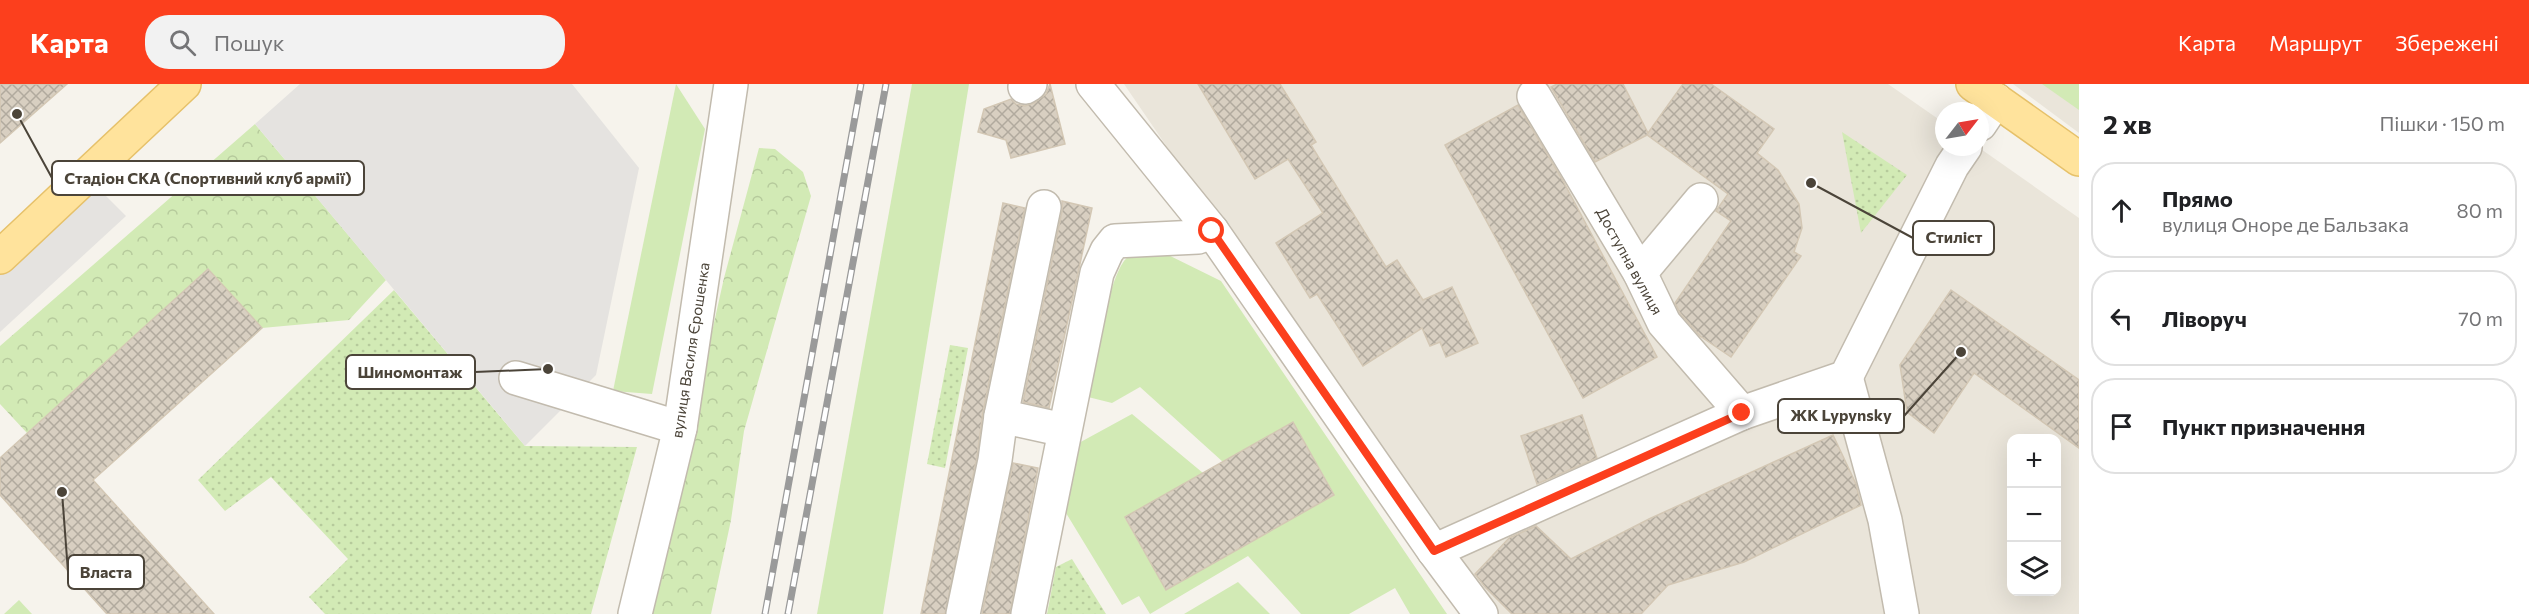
<!DOCTYPE html>
<html lang="uk">
<meta charset="utf-8">
<style>
body{margin:0;font-family:Commissioner,sans-serif;background:#f2f2f2;color:#202124}
.controls{position:absolute;right:18px;bottom:18px;display:grid;overflow:hidden;border-radius:12px;box-shadow:0 6px 24px #0002}
.controls button{width:54px;height:54px;display:grid;place-items:center;padding:0;border:0;border-bottom:2px solid #e0e0e0;background:#fff;color:#202124;font:30px sans-serif}
.compass{position:absolute;left:1935px;top:18px;width:54px;height:54px;border-radius:50%;background:#fff;box-shadow:0 6px 24px #0002;rotate:59deg}
.stop{position:absolute;width:18px;height:18px;margin:-14px;border:4px solid #fc3f1d;border-radius:50%;background:#fff}
.stop.end{background:#fc3f1d;border-color:#fff;box-shadow:0 2px 6px #0008}
.list{margin:0;padding:0;list-style:none}
h2{display:flex;justify-content:space-between;align-items:center;height:78px;margin:0;padding:0 24px;font-size:26px}
h2 small{font-size:20px;font-weight:400;color:#757577}
.list li{display:grid;grid-template-columns:39px 1fr auto;gap:18px;align-items:center;box-sizing:border-box;height:96px;margin:0 12px 12px;padding:0 12px;border:2px solid #e0e0e0;border-radius:24px}
.list b{display:block;font-size:22px;white-space:nowrap}
.list p{margin:0;font-size:20px;white-space:nowrap;color:#757577}
.list em{font-size:20px;font-style:normal;color:#757577}
.icon{flex:none;width:33px;height:33px;fill:none;stroke:currentColor;stroke-width:2;stroke-linecap:round;stroke-linejoin:round}
.map{position:relative;flex:none;width:2079px;height:530px;overflow:hidden}
header{display:flex;align-items:center;gap:36px;box-sizing:border-box;height:84px;padding:0 30px;background:#fc3f1d;color:#fff}
header strong{font-size:28px}
nav{display:flex;gap:33px;margin-inline-start:auto;font-size:21px}
.search{width:420px;height:54px;background:#f2f2f2;display:flex;align-items:center;gap:15px;box-sizing:border-box;padding:0 21px;border-radius:24px;color:#757577;font-size:22px}
main{display:flex}
aside{flex:1;background:#fff}
.map>svg:first-child{display:block}
</style>
<header>
<strong>Карта</strong>
<div class="search"><svg class="icon" aria-label="search" viewBox="0 0 24 24"><circle cx="10" cy="10" r="6"/><path d="M15 15l6 6"/></svg>Пошук</div>
<nav><a>Карта</a><a>Маршрут</a><a>Збережені</a></nav>
</header>
<main>
<div class="map">
<svg width="2079" height="530" viewBox="0 0 2079 530">
<defs>
<pattern id="forest-crowns" width="20" height="18" patternUnits="userSpaceOnUse" patternTransform="scale(1.5)"><rect width="20" height="18" fill="#d2eab5"/><path d="M2 6a3 3 0 1 1 6 0M12 15a3 3 0 1 1 6 0" fill="none" stroke="#b6ca9c"/></pattern>
<pattern id="park-dots" width="8" height="8" patternUnits="userSpaceOnUse" patternTransform="scale(1.5)"><rect width="8" height="8" fill="#d2eab5"/><path d="M2 2h.1M6 6h.1" fill="none" stroke="#b6ca9c" stroke-width="1.8" stroke-linecap="round"/></pattern>
<pattern id="building-cross-hatch" width="8" height="8" patternUnits="userSpaceOnUse" patternTransform="scale(1.5)"><rect width="8" height="8" fill="#d8cfc1"/><path d="M0 0l8 8M0 8l8-8" fill="none" stroke="#b1aa9e"/></pattern>
</defs>
<rect width="100%" height="100%" fill="#f6f3ec"/>
<g fill="#eae5da" fill-rule="evenodd">
<path d="M1124,0H1888L1944,39V63H1978L2079,134V530H1491L1435,455ZM2012,354H2056V508H2012Z"/>
<path d="M2013,0H2079V49Z"/>
</g>
<g fill="#d2eab5">
<path d="M676,0L705,45L652,310L613,307Z"/>
<path d="M912,0H969L883,530H817Z"/>
<path d="M2042,0H2079V26Z"/>
<path d="M1154,164L1221,197L1447,530H1410L1395,504L1349,530H1301L1248,472L1150,530L1139,512L1122,521L1066,429L1077,360L1132,330L1203,389L1125,434L1166,506L1334,410L1293,338L1223,378L1140,303L1112,319L1088,313C1096,280 1106,202 1124,177C1131,168 1143,167 1154,164Z"/>
<path d="M1238,498L1270,530H1184Z"/>
</g>
<g fill="url(#forest-crowns)">
<path d="M255,40L386,196L349,236L262,244L208,185L27,349L0,320V262Z"/>
<path d="M759,64L775,65L803,88L811,112L744,347L731,436L711,530H649L724,194Z"/>
<path d="M19,516L32,530H4Z"/>
</g>
<g fill="url(#park-dots)">
<path d="M1842,48L1907,91L1861,149Z"/>
<path d="M394,206L525,362L637,363L591,530H325L309,513L348,475L271,393L225,427L198,396Z"/>
<path d="M950,261L968,264L945,384L927,380Z"/>
<path d="M1072,475L1106,530H1047L1056,483Z"/>
</g>
<g fill="#e5e3e0">
<path d="M300,0H572L639,84L596,291L525,362L255,40Z"/>
<path d="M86,92L126,132L0,248V173Z"/>
</g>
<g fill="url(#building-cross-hatch)" stroke="#d3c7b4" stroke-width="1.5">
<path d="M0,0H67L0,59Z"/>
<path d="M1050,0L1065,60L1011,74L1006,56L978,48L984,25L1011,15L1016,20L1025,22L1034,19L1046,10Z"/>
<path d="M1198,0H1280L1316,58L1311,61L1386,183L1397,176L1423,216L1452,203L1478,259L1446,273L1440,258L1430,262L1422,244L1363,282L1317,210L1310,214L1276,159L1323,129L1288,75L1255,95Z"/>
<path d="M1557,0H1623L1648,49L1683,0H1711L1774,45L1757,69L1778,86L1799,120L1802,144L1794,168L1801,172L1731,273L1700,252L1680,229L1675,219L1731,137L1716,127L1728,110L1647,51L1595,78L1551,3Z"/>
<path d="M1518,21L1562,95L1657,273L1583,314L1445,61Z"/>
<path d="M1062,117L1092,124L1049,324L1023,318L1062,127Z"/>
<path d="M1003,119L1025,124L983,328L977,373L945,530H921Z"/>
<path d="M208,185L262,244L93,396L214,530H107L0,411V374Z"/>
<path d="M1951,206L2079,296V364L1974,289L1934,349L1907,328L1900,281Z"/>
<path d="M1582,331L1597,374L1537,400L1521,352Z"/>
<path d="M1293,338L1334,411L1166,506L1125,433Z"/>
<path d="M1833,351L1856,400L1861,421L1744,478L1668,501L1641,530H1512L1485,503L1475,490L1509,454L1536,442L1571,475L1649,435Z"/>
<path d="M1013,379L1038,384L1010,530H982Z"/>
</g>
<g fill="none" stroke-linecap="round" stroke-linejoin="round">
<defs>
<g id="minor">
<path d="M1093,0L1212,147L1434,467L1481,530"/>
<path d="M1025,3L1030,0"/>
<path d="M1534,12L1640,189L1664,239L1742,329"/>
<path d="M1980,40L1996,16"/>
<path d="M1044,123L1001,332L1064,346"/>
<path d="M1640,189L1701,116"/>
<path d="M1846,293L1885,436L1902,530"/>
<path d="M516,294L680,344"/>
<path d="M1434,467L1742,329L1846,293L1952,82L1965,63"/>
<path d="M635,530L680,344L731,0"/>
<path d="M963,530L995,376L1001,332"/>
<path d="M1028,530L1097,189L1107,167L1115,157L1198,153L1212,147"/>
</g>
<g id="major">
<path d="M1973,0L2079,75"/>
<path d="M0,173L184,0"/>
</g>
</defs>
<use href="#minor" stroke="#c2bbae" stroke-width="36"/>
<use href="#major" stroke="#e6c16a" stroke-width="36"/>
<use href="#minor" stroke="#fff" stroke-width="33"/>
<use href="#major" stroke="#ffe39c" stroke-width="33"/>
<defs>
<g id="rail">
<path d="M765,530L861,0"/>
<path d="M788,530L886,0"/>
</g>
</defs>
<use href="#rail" stroke="#9a9a9a" stroke-width="7"/>
<use href="#rail" stroke="#fff" stroke-width="4.5" stroke-dasharray="14" stroke-linecap="butt"/>
</g>
<g fill="none" stroke-linecap="round" stroke-linejoin="round">
<path stroke="#fc3f1d" stroke-width="8" d="M1212,147L1434,467L1742,329"/>
</g>
<g text-anchor="middle" dominant-baseline="central" stroke-width="4.5" stroke-linejoin="round" paint-order="stroke">
<g font-size="15" fill="#4b4439" stroke="#fff">
<text transform="translate(1630 177) rotate(61)">Доступна вулиця</text>
<text transform="translate(690 266) rotate(-81)">вулиця Василя Єрошенка</text>
</g>
</g>
<path fill="none" stroke="#4b4439" stroke-width="2" d="M17 30L52 94M1811 99L1913 154M548 285L475 288M1961 268L1904 332M62 408L68 488"/>
<g fill="#4b4439" stroke="#fff" stroke-width="2">
<circle cx="17" cy="30" r="6"/>
<circle cx="1811" cy="99" r="6"/>
<circle cx="548" cy="285" r="6"/>
<circle cx="1961" cy="268" r="6"/>
<circle cx="62" cy="408" r="6"/>
</g>
<g fill="#fff" stroke="#4b4439" stroke-width="2">
<rect x="52" y="77" width="312" height="34" rx="6"/>
<rect x="1913" y="137" width="81" height="34" rx="6"/>
<rect x="346" y="271" width="129" height="34" rx="6"/>
<rect x="1778" y="315" width="126" height="34" rx="6"/>
<rect x="68" y="471" width="76" height="34" rx="6"/>
</g>
<g font-size="16" text-anchor="middle" font-weight="bold" fill="#4b4439">
<text x="208" y="100">Стадіон СКА (Спортивний клуб армії)</text>
<text x="1954" y="159">Стиліст</text>
<text x="410" y="294">Шиномонтаж</text>
<text x="1841" y="337">ЖК Lypynsky</text>
<text x="106" y="494">Власта</text>
</g>
</svg>
<div class="controls">
<button>+</button>
<button>−</button>
<button><svg class="icon" aria-label="layers" viewBox="0 0 24 24"><path d="M12 4l9 5-9 5-9-5zM3 14l9 5 9-5"/></svg></button>
</div>
<svg class="compass" viewBox="-18 -18 36 36"><path d="M0-13l5 13h-10z" fill="#e53935"/><path d="M0 13l5-13h-10z" fill="#757577"/></svg>
<div class="stop" style="left:1212px;top:147px"></div>
<div class="stop end" style="left:1742px;top:329px"></div>
</div>
<aside>
<h2>2 хв<small>Пішки · 150 m</small></h2>
<ul class="list">
<li><svg class="icon" aria-label="ahead" viewBox="0 0 24 24"><path d="M12 20V5M6 11l6-6 6 6"/></svg><div><b>Прямо</b><p>вулиця Оноре де Бальзака</p></div><em>80 m</em></li>
<li><svg class="icon" aria-label="left" viewBox="0 0 24 24"><path d="M17 20v-9H6M10 6l-5 5 5 5"/></svg><div><b>Ліворуч</b></div><em>70 m</em></li>
<li><svg class="icon" aria-label="arrive" viewBox="0 0 24 24"><path d="M6 21V4h12l-3 4 3 4H6"/></svg><div><b>Пункт призначення</b></div></li>
</ul>
</aside>
</main>
